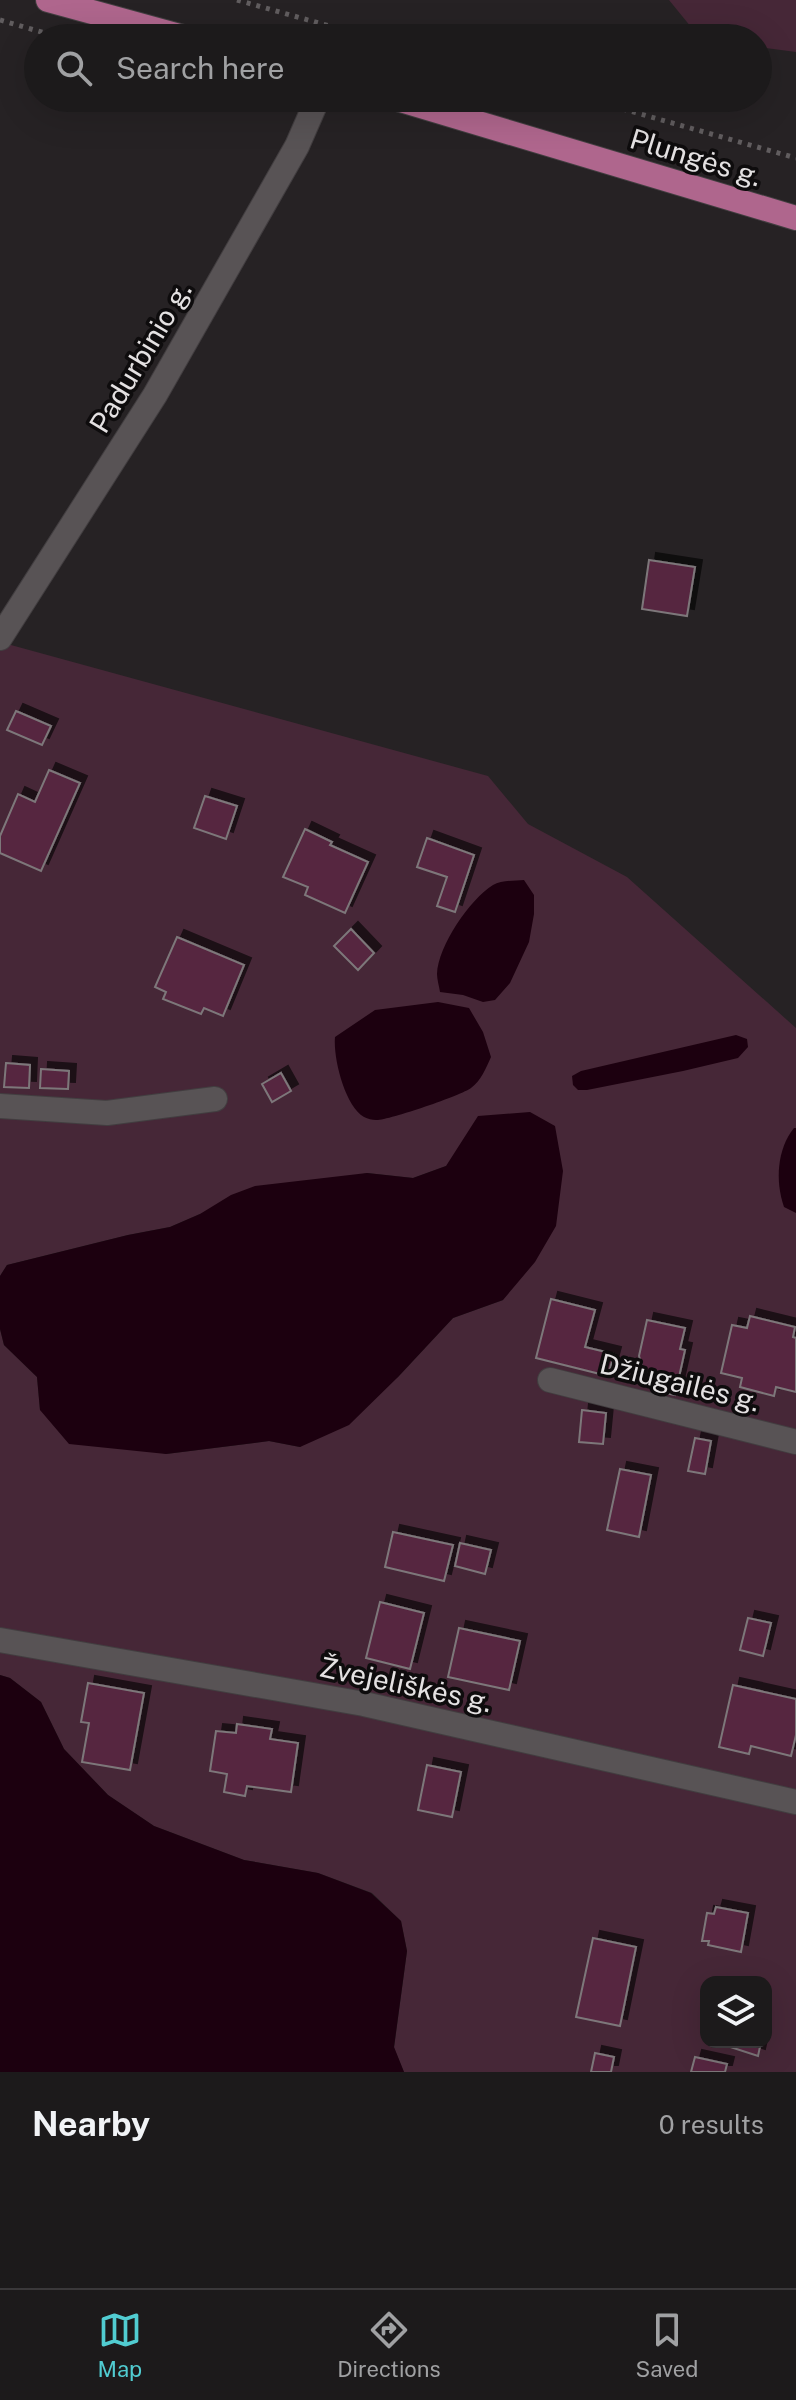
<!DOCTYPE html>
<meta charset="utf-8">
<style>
body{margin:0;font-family:"Public Sans",sans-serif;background:#292728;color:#f1f3f6}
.controls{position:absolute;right:24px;bottom:24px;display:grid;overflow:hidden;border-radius:16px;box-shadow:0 8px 32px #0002}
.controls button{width:72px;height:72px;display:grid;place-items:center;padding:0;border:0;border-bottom:2px solid #3a383a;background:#1c1a1b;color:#f1f3f6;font:40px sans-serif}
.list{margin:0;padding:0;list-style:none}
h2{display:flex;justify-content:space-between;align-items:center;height:104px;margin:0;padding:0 32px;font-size:34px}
h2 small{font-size:26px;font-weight:400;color:#a0a1a3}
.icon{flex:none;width:44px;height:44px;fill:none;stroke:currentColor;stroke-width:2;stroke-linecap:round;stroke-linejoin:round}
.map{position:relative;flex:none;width:796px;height:2072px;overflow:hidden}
.search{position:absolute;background:#1c1a1b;box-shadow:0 8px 32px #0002;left:24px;right:24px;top:24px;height:88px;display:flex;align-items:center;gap:20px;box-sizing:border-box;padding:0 28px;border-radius:44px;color:#a0a1a3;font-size:30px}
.sheet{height:216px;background:#1c1a1b}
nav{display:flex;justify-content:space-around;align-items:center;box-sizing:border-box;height:112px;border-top:2px solid #3a383a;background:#1c1a1b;font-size:22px;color:#a0a1a3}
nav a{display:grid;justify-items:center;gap:4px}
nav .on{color:#51ccd1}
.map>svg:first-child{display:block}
</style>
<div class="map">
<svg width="796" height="2072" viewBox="0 0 796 2072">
<defs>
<filter id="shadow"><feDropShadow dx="7" dy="-7" stdDeviation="0" flood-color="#0009"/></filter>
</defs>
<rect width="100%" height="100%" fill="#262224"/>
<g fill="#462737" fill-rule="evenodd">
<path d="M669,0H796V52L758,47V38H700Z"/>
<path d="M0,642L488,776L528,824L627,877L796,1028V2072H404L394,2048L407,1951L401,1921L372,1893L318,1873L244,1860L154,1826L108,1795L64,1749L41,1702L10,1678L0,1675V1329L4,1345L37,1377L40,1410L166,1454L269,1441L300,1447L398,1377L453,1318L503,1300L446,1166L413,1178L367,1173L200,1214L170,1227L128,1235L7,1265L0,1276ZM706,1982H766V2042H706Z"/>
</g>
<g fill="#1c000f">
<path d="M524,880L534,895V914L529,942L510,983L495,1000L483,1002L463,995L440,992C439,986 437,979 437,974C438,946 470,899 493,885C501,880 515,881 524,880Z"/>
<path d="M438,1002L469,1008L483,1032L491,1057C486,1068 481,1081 471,1088C462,1095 387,1121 376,1120C372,1120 368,1119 364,1117C345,1106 333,1058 335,1037L375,1010Z"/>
<path d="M736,1035L747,1039L748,1047L738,1058L683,1071L587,1090H578L573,1085L572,1076L581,1071Z"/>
<path d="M530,1112L555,1126L563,1171L556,1226L535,1262L503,1300L453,1318L398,1377L349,1425L300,1447L269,1441L166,1454L69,1444L40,1410L37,1377L4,1345L0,1329V1276L7,1265L128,1235L170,1227L200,1214L231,1195L255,1186L367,1173L413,1178L446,1166L478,1116Z"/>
<path d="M794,1128H796V1213L784,1207C775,1181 777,1149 794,1128Z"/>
<path d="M0,1675L10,1678L41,1702L64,1749L108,1795L154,1826L244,1860L318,1873L371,1893L401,1921L407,1951L394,2047L404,2072H0Z"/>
</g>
<g fill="#56253f" stroke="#7d777a" stroke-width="2" filter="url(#shadow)">
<path d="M649,560L695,567L687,616L642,609Z"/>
<path d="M16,711L51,726L42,745L7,730Z"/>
<path d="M49,770L80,783L41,871L0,853V836L18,794L35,802Z"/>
<path d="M205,796L237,806L226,839L194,828Z"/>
<path d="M305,829L332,842L330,845L368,862L345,913L305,895L308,887L283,877Z"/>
<path d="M427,838L474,855L455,912L437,906L447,877L417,867Z"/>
<path d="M351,929L374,953L358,970L334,946Z"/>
<path d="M177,937L244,965L223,1016L204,1008L201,1014L163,999L166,992L155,987Z"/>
<path d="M6,1063L30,1065L29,1088L4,1087Z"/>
<path d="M41,1069L69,1071L68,1089L40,1088Z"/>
<path d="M281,1073L291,1091L272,1102L262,1084Z"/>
<path d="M551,1299L595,1310L585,1347L614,1354L608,1376L536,1358Z"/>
<path d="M750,1316L795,1327L793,1337L796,1338V1392L776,1387L774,1396L740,1387L742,1378L721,1373L732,1325L747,1328Z"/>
<path d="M647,1320L685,1328L680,1349L685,1350L675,1395L655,1391L658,1375L644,1372L639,1356Z"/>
<path d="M582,1410L606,1413L603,1444L579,1442Z"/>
<path d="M695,1438L711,1441L705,1474L688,1471Z"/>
<path d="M620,1469L651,1475L639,1537L607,1530Z"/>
<path d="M393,1532L453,1545L444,1581L385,1567Z"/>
<path d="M460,1543L491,1550L485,1574L455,1566Z"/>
<path d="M380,1602L424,1613L410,1669L366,1658Z"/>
<path d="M748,1618L771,1623L763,1656L740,1650Z"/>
<path d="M459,1628L520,1641L509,1690L448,1677Z"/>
<path d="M88,1683L144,1693L130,1770L82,1762L89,1723L81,1722Z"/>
<path d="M733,1685L796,1699V1735L791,1756L751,1746L749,1754L719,1747Z"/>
<path d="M237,1724L272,1729L270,1739L298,1743L291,1792L247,1786L245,1796L224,1792L227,1774L210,1771L216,1731L236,1733Z"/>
<path d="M427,1765L461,1772L452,1817L418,1810Z"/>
<path d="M716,1907L748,1913L741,1952L708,1945L709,1941H702L707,1913L714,1914Z"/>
<path d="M593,1938L636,1947L620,2026L576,2017Z"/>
<path d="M715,2042H761L758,2056Z"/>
<path d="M595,2053L614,2057L611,2072H591Z"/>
<path d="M695,2057L727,2064L725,2072H691Z"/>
</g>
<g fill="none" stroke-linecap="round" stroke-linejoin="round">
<defs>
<g id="minor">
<path d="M0,638L155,395L297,146L318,98"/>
<path d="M0,1106L107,1113L215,1099"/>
<path d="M550,1380L796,1442"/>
<path d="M0,1640L364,1704L796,1802"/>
</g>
<g id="major">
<path d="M48,0L187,38"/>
<path d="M394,98L796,218"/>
</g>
</defs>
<use href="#minor" stroke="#423e40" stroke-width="26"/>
<use href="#major" stroke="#423e40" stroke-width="26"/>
<g stroke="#615d5f" stroke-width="5" stroke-dasharray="4 6" stroke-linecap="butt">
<path d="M237,0L372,38"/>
<path d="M0,20L62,38"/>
<path d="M262,98L284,105"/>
<path d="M584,98L796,158"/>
</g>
<use href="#minor" stroke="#585355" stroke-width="24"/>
<use href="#major" stroke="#af668d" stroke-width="24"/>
</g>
<g text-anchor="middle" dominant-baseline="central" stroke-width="7" stroke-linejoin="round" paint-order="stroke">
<g font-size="28" fill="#e4e1e2" stroke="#0e0c0d">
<text transform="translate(696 157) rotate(17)">Plungės g.</text>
<text transform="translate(140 357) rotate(-59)">Padurbinio g.</text>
<text transform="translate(680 1382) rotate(14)">Džiugailės g.</text>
<text transform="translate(406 1684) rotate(12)">Žvejeliškės g.</text>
</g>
</g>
</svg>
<div class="controls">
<button><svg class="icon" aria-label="layers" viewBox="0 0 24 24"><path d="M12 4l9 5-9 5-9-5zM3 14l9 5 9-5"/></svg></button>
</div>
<div class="search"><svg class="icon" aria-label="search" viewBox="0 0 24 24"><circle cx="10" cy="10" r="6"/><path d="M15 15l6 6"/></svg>Search here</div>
</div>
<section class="sheet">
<h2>Nearby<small>0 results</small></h2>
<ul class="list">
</ul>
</section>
<nav>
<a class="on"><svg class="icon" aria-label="map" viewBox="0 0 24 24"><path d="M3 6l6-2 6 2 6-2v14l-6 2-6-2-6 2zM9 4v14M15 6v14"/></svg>Map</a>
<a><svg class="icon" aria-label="directions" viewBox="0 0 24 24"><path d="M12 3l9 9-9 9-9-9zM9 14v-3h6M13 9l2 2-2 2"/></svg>Directions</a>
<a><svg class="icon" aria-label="saved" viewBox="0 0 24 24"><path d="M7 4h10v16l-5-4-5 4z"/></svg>Saved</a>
</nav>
